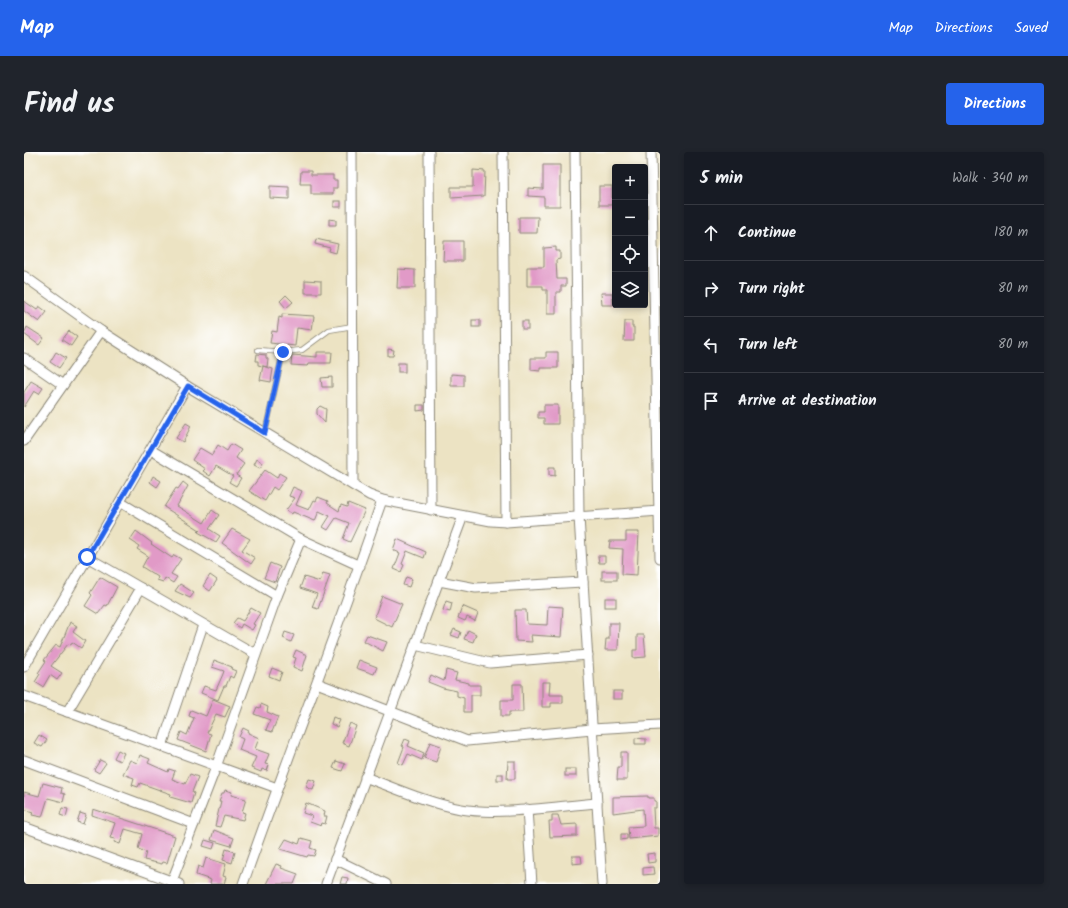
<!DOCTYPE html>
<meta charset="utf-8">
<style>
body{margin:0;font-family:Kalam,sans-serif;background:#20242c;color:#f1f3f6}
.controls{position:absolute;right:12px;top:12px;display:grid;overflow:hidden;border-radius:4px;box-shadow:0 2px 6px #0003}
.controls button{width:36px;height:36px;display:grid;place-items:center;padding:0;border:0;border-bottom:1px solid #363941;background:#171b24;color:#f1f3f6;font:20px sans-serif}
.stop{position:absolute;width:12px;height:12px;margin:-9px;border:3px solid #2563eb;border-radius:50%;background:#fff}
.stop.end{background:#2563eb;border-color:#fff;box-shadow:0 1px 4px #0008}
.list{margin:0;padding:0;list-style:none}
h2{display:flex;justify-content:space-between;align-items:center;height:52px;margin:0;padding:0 16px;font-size:17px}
h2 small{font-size:13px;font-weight:400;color:#9ea1a6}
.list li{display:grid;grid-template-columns:26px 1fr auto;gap:12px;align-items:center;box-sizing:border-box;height:56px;padding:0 16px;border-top:1px solid #363941}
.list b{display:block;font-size:15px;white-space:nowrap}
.list em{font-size:13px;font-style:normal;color:#9ea1a6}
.icon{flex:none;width:22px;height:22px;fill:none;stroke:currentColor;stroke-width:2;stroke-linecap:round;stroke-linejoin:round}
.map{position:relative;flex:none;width:636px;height:732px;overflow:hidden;border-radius:4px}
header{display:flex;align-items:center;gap:24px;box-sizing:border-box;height:56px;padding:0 20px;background:#2563eb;color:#fff}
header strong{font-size:19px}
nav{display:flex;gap:22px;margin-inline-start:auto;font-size:14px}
.intro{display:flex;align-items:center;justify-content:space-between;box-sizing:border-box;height:96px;padding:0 24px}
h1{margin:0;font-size:28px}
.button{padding:10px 18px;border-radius:4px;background:#2563eb;color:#fff;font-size:14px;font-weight:700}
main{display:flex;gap:24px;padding:0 24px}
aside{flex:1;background:#171b24;border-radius:4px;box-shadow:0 2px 6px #0003}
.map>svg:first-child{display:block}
</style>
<header>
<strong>Map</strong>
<nav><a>Map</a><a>Directions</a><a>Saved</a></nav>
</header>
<div class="intro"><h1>Find us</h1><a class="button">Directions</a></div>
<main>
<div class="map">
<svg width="636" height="732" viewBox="0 0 636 732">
<rect width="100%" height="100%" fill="#fff"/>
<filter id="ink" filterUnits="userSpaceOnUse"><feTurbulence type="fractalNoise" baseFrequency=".025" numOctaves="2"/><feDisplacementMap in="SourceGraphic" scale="8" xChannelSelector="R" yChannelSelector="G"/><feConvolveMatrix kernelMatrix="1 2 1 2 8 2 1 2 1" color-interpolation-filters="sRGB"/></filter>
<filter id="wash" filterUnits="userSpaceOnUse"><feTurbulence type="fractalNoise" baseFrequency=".012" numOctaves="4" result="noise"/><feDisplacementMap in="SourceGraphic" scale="16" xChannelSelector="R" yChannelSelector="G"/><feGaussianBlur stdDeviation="0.9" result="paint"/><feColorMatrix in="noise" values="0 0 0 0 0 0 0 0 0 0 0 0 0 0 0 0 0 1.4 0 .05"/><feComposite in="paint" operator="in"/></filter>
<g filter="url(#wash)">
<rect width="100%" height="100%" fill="#ece3c3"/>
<g id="blocks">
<g fill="#e19ac7">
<path d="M519,13H536V54H520V45L504,44V36L519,37Z"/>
<path d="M449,18L461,19L460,44L427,46V35H449Z"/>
<path d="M277,19H287V23H309V28H313V36H309V42H287V32H276Z"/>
<path d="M246,34L265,35V47L246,46Z"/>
<rect x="575" y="34" width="13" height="19"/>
<rect x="310" y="49" width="7" height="6"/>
<path d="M495,65H514L513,81H495Z"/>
<path d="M305,67L312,68V73H305Z"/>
<path d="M292,87L314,92L312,101L305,99L306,96L291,92Z"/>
<path d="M420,89H439V109H419Z"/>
<path d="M532,95V99H536V107L532,108L533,127H542V134H537V140H532V162H523V138H519V134H503V115H520V96Z"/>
<path d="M374,117L391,118V136H373Z"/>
<path d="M281,128L297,129V141H281Z"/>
<path d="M577,141H588L589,153H578Z"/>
<path d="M262,143L269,150L262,156L256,149Z"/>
<path d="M0,149L13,158L15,154L23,160L15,170L0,159Z"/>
<path d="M258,162L290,164L288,178L273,176L271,194L246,191L248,179L253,180L255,165L258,166Z"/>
<rect x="448" y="168" width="8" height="7"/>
<rect x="498" y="169" width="6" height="8"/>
<path d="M601,169H608V175H610V189H600Z"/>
<path d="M3,175L20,186L15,193L0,182Z"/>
<path d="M45,179L53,185L47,194L38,188Z"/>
<path d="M364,197L370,198L369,204H364Z"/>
<path d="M32,200L42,206L35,216L26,210Z"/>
<path d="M293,200H308L307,211H285L284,214L267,213L268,203L293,205Z"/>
<path d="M522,200H534V216H516V219L507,218V206H522Z"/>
<path d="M233,202L242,203V206L244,207L243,215L234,213V209H232Z"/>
<rect x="374" y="211" width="7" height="9"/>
<path d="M239,214L249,217L247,230L236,228Z"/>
<path d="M427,222L440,223V234H427Z"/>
<path d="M308,225V235H298L297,226Z"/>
<path d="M7,229L19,236L15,242L10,239L0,255V240Z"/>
<path d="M393,253H400V258L393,259Z"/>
<path d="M520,253H534V272H520V266H514V260H520Z"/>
<path d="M296,254L302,257L301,271L293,262V257Z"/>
<path d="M162,271L167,274L159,290L152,286Z"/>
<path d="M207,292L217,298L212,306L220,312L212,323L217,326L212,334L205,330L209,324L192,314L186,324L179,319L181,317L168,308L176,296L188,303L194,293L203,299Z"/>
<path d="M233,307L239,311L236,316L230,313Z"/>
<path d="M525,315H531V324L525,323Z"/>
<path d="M241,318L253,326L255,321L262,325L253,338L249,335L241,349L225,339Z"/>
<path d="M129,324L137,329L133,335L126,330Z"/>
<path d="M159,330L164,334L153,354L180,371L188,358L195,363L185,377L196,384L192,390L174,380L176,378L140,355L152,336L154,337Z"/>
<path d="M269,335L278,339L272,353L285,358L290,348L292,349L294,345L304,349L303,351L315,359L317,353L323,355L324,351L341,358L326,390L319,387L325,371L312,366L304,378L299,375L306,364L295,359L291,369L269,360L268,362L262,358L271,346L265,344Z"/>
<path d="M208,377L226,387L218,398L231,406L227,412L198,391Z"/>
<path d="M112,379L128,391L127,392L148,406L150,403L157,407L147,422L153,425L149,431L141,426L139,430L133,428L134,425L118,415L124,404L113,397L115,394L106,388Z"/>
<path d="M602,380H615L613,423L598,422L599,397L585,396L586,389H602Z"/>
<path d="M373,387L402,400L400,406L383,399L378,412L380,413L377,420L370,417L376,401L369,398Z"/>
<path d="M574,404H581V411H575Z"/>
<path d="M246,411L256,415L251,430L240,426Z"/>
<rect x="578" y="419" width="15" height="9"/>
<path d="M299,421L306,423L294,457L288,455L293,442L276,436L280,425L296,430Z"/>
<path d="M186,423L193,428L186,439L179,434Z"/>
<path d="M76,425L93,435L83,454L81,453L74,462L61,454L68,443L66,441Z"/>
<path d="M382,425L388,427L385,435L379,433Z"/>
<path d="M156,432L170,441L166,446L151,439Z"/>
<path d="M358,444L378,452L368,475L350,466Z"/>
<rect x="581" y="446" width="11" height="9"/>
<path d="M422,449L428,451L426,460L419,458Z"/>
<path d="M438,454L454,461L451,469L443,465L441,469L434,466Z"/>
<path d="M524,454L539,455L537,485L507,483L508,490L492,489L491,458H502L503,472L523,473Z"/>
<path d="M227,456L236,461L229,472L231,473L228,478L218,472L216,476L209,471L213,466L219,469Z"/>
<path d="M46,470L53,474L49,480L61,489L57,496L48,490L47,493L44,492L27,514L38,521L33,528L26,523L19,535L11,530L16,522L14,521L22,509L20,508L32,493L36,495Z"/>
<path d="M585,471H595L594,498H581L582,487H585Z"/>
<path d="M430,477L437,480L435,486L427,483Z"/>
<path d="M444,478L452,482L449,490L440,487Z"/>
<path d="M261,480L270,483L267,490L259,486Z"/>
<path d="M343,483L363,490L359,499L340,489Z"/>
<path d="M613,483H620L622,505L609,506V498H613Z"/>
<path d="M272,498L283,503L278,519L269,515L272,506L269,505Z"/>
<path d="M190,508L208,515L207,517L212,519L209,526L206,524L202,534H200L194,548L177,541L180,534L192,538L199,522L200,519L188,515Z"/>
<path d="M335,508L353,515L350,522L332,516Z"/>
<path d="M248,516L258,520L255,528L245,524Z"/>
<path d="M422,518L433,521L431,528L445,531V533H456V543H447V560H440V546L433,544V539L419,536L404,530L407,523L420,529Z"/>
<path d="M518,530H526L525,543H539V551H527V555H518Z"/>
<path d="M489,532H498L499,560H485V564H477V548H489Z"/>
<rect x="589" y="539" width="9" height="8"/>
<path d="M189,547L206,554L201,565L192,562L183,581L187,582L182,599L154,588L157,580L163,583L170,566L165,564L167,558L182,564Z"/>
<path d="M237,552L244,555L243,560L254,565L248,580L242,578L246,568L230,562L233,555L236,556Z"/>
<path d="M309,565L316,568L313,575L307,572Z"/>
<path d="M326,571L332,574L325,594L318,591Z"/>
<path d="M219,576L225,579L224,581L235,586L231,597L245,602L241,612L245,613L243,619L238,617L237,620L227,616L232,605L215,598L219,587L215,585Z"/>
<path d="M15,583L23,588L18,595L10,591Z"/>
<path d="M611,586L622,587V592H611Z"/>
<path d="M381,587L386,589L384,594L400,601L398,608L384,602L379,613L374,611L380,595L378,594Z"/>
<path d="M406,590L417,594L412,610L400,606Z"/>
<path d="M94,598L100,601L96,609L90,606Z"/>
<path d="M597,600H603V628H593L594,615H597Z"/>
<path d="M116,603L126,607L124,611L144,620L145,617L151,619L148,627L161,632L166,622L174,625L168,640L170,641L167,651L146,645L147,642L116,631L114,635L108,633L110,626L99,622L106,608L113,611Z"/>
<path d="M76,608L82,611L75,621L70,618Z"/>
<path d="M312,609L321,612L318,619L309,616Z"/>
<path d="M484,609H491V627H483Z"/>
<rect x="541" y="617" width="11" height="7"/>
<rect x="473" y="622" width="6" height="6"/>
<path d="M285,627L292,629L289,638L282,635Z"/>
<path d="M19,631L38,636L37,641L41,642L39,650L24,646L18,665L8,663L9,660L0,657V640L15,644Z"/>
<path d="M201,638L208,640L207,643L222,647L218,660L221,661L219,668L200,664L196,675L191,674L197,649H195L198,641H200Z"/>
<path d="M624,644V646H630V649H632V656H629L630,676H634V684L605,687L604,675L620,674L619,657L589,661V645Z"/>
<path d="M282,651L301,659L300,664H303L301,672L298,671L297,674L286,670L288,664L279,661Z"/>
<path d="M38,656L44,657L42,665L36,663Z"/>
<path d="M69,657L151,684L143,711L139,710L138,712L120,708L122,700L114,697L118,682L101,677L96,692L90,690L91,687L86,686L91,671L68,663Z"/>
<path d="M56,661L62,663L59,672L53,670Z"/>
<path d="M528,663H534L537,673L553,672V684L526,685L525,669H528Z"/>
<path d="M190,678L210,686L207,694L187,688Z"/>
<path d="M597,682H603V687L597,688Z"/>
<path d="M277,686L288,689L286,696L292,698L290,704L284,703L283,705L256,697L262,687L275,692Z"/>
<path d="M181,688L191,691L189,697L179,694Z"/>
<path d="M202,697L211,700L208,711L199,708Z"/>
<path d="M631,701V710L624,711L623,702Z"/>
<path d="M548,704H557L558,711L548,712Z"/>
<path d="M182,706L202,712L199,724L202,725L200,732H186L187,728L172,723L174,714L179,716Z"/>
<path d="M252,712L258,714L257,716L274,722L270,732H242Z"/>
<path d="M629,715L630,722L619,723V716Z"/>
<path d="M318,725L324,726L323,732H316Z"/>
</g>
</g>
</g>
<g filter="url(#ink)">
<use href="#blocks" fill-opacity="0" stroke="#8c8777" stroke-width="1"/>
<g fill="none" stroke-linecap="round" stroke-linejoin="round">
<defs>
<g id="service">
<path d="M234,198L259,200L278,198L305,178L329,174"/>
<path d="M241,281L259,200"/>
</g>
<g id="minor">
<path d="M328,0L329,333"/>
<path d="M405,0L407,358"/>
<path d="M479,0L482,370"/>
<path d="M551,0L555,365L578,732"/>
<path d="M627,0L636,406"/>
<path d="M0,124L77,179L163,234L345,343L358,348L467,369L482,370L636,359"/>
<path d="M0,206L39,233"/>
<path d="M0,289L77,179"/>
<path d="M127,298L277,387L336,414"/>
<path d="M96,350L253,444"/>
<path d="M63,405L231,502"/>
<path d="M415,429L452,436L559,430"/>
<path d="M391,493L466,511L564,503"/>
<path d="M0,515L163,234"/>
<path d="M293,531L443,589L568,577L636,573"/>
<path d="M0,544L253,636"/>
<path d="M43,560L117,436"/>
<path d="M138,594L179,473"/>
<path d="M0,608L170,672"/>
<path d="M341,625C373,637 404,651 437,657C475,664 533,654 573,651"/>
<path d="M503,657L508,732"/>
<path d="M0,675L155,732"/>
<path d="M311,707L362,732"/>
<path d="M148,729L192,615L253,444L277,387"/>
<path d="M219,732C264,604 314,477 358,348"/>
<path d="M302,732L439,364"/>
</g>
</defs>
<use href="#service" stroke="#8c8777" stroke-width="6"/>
<use href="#minor" stroke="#8c8777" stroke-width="11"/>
<use href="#service" stroke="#fff" stroke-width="4.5"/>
<use href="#minor" stroke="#fff" stroke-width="9"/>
</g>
</g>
<g fill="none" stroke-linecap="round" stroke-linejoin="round" filter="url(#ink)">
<path stroke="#2563eb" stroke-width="5" d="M63,405L164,234L241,281L259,200"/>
</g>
</svg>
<div class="controls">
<button>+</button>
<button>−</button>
<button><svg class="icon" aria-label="locate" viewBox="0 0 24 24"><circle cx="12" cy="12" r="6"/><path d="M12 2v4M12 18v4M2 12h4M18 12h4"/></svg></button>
<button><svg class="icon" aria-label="layers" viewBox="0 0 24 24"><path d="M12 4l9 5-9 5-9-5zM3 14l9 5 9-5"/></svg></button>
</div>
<div class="stop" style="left:63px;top:405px"></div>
<div class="stop end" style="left:259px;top:200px"></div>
</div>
<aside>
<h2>5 min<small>Walk · 340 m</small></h2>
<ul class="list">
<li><svg class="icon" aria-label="ahead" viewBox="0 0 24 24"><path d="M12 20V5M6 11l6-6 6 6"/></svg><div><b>Continue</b></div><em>180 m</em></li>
<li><svg class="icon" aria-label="right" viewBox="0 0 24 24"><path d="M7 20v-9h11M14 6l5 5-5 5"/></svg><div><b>Turn right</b></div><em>80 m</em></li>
<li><svg class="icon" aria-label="left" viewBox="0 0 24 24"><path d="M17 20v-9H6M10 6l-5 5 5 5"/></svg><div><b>Turn left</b></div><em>80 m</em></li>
<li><svg class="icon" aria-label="arrive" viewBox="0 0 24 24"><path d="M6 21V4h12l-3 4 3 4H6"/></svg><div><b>Arrive at destination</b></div></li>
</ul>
</aside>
</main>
